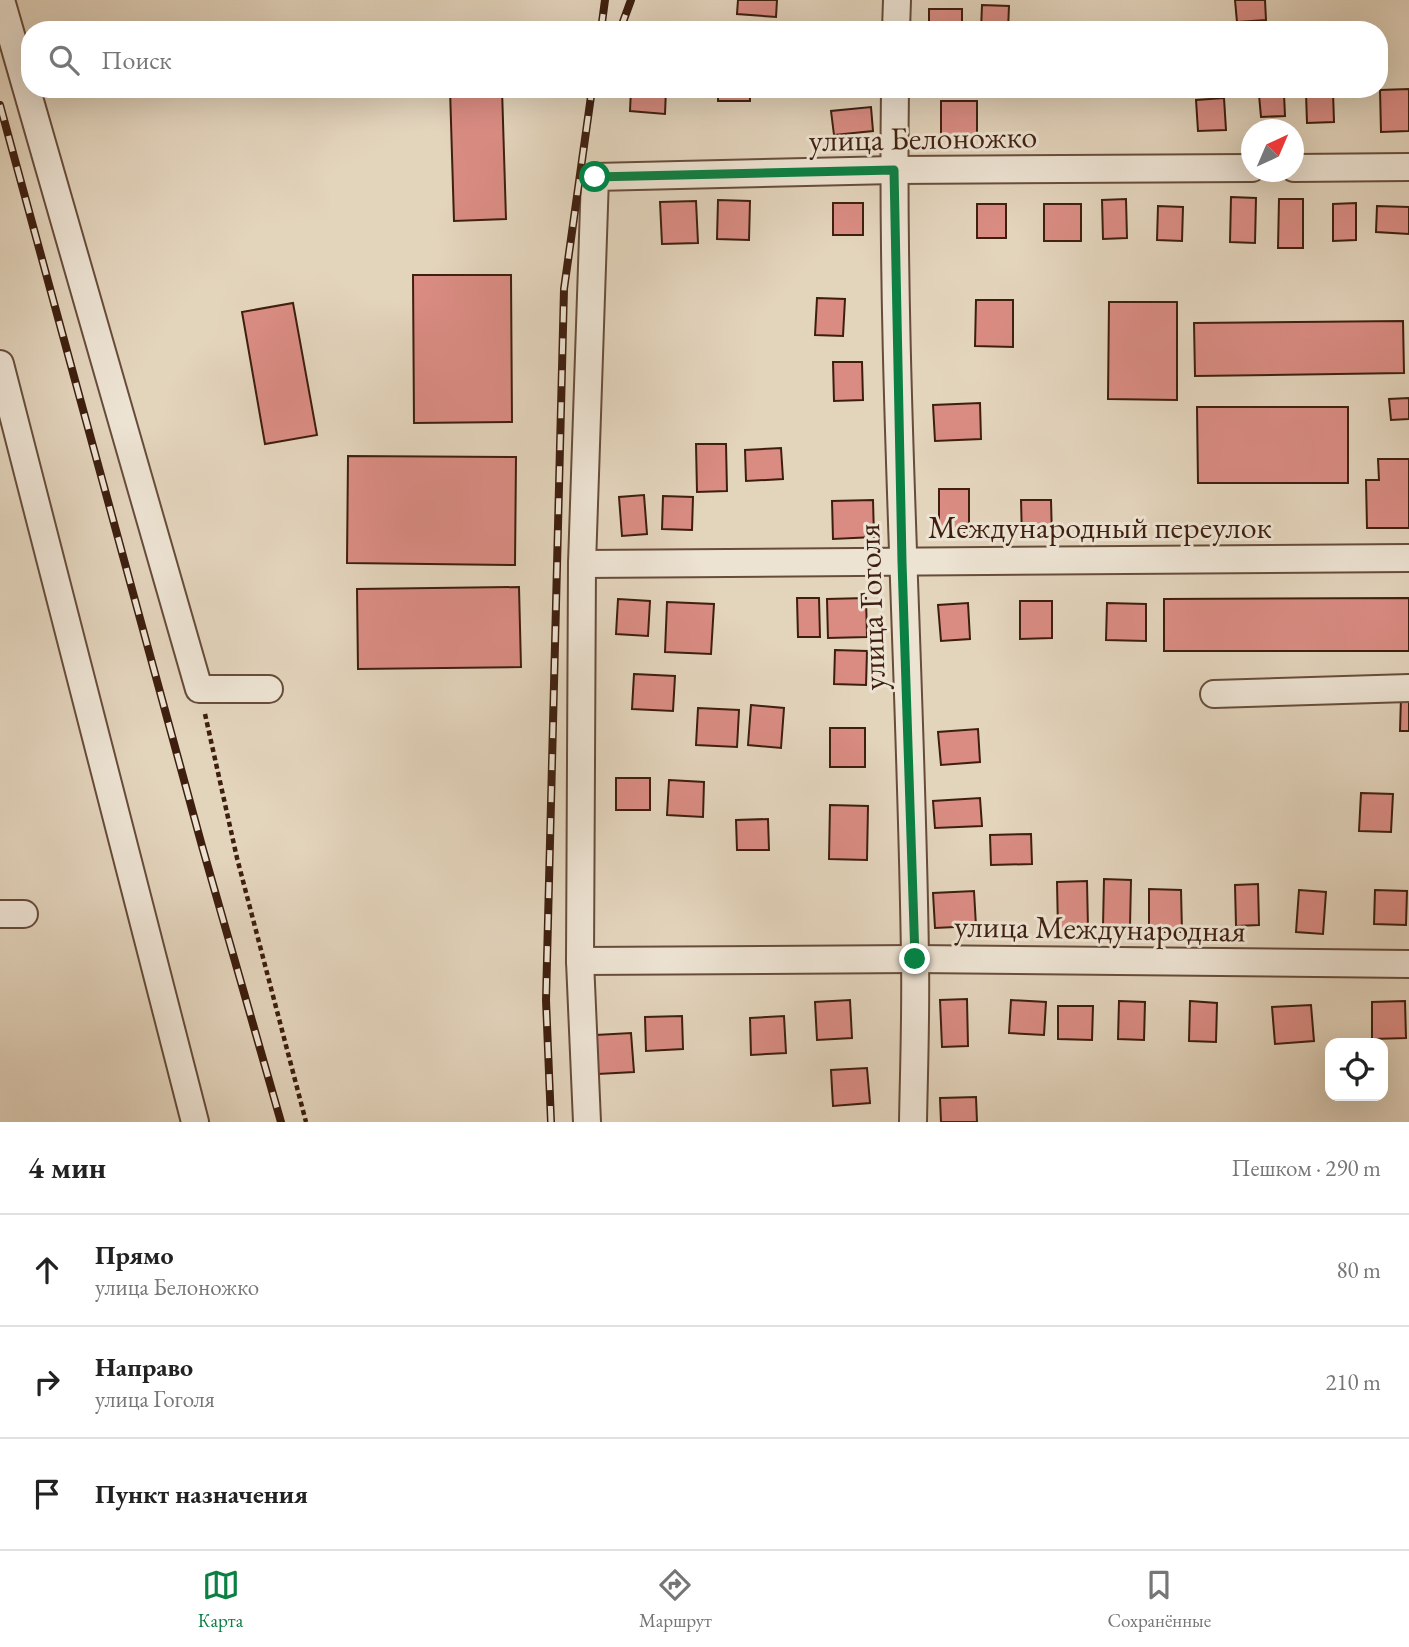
<!DOCTYPE html>
<html lang="ru">
<meta charset="utf-8">
<style>
body{margin:0;font-family:"EB Garamond",serif;background:#f6f6f6;color:#222}
.controls{position:absolute;right:21px;bottom:21px;display:grid;overflow:hidden;border-radius:14px;box-shadow:0 7px 28px #0002}
.controls button{width:63px;height:63px;display:grid;place-items:center;padding:0;border:0;border-bottom:2px solid #e0e0e0;background:#fff;color:#222;font:35px sans-serif}
.compass{position:absolute;left:1241px;top:119px;width:63px;height:63px;border-radius:50%;background:#fff;box-shadow:0 7px 28px #0002;rotate:44deg}
.stop{position:absolute;width:21px;height:21px;margin:-16px;border:5px solid #0b8043;border-radius:50%;background:#fff}
.stop.end{background:#0b8043;border-color:#fff;box-shadow:0 2px 7px #0008}
.list{margin:0;padding:0;list-style:none}
h2{display:flex;justify-content:space-between;align-items:center;height:91px;margin:0;padding:0 28px;font-size:30px}
h2 small{font-size:23px;font-weight:400;color:#767676}
.list li{display:grid;grid-template-columns:46px 1fr auto;gap:21px;align-items:center;box-sizing:border-box;height:112px;padding:0 28px;border-top:2px solid #e0e0e0}
.list b{display:block;font-size:26px;white-space:nowrap}
.list p{margin:0;font-size:23px;white-space:nowrap;color:#767676}
.list em{font-size:23px;font-style:normal;color:#767676}
.icon{flex:none;width:38px;height:38px;fill:none;stroke:currentColor;stroke-width:2;stroke-linecap:round;stroke-linejoin:round}
.map{position:relative;flex:none;width:1409px;height:1122px;overflow:hidden}
.search{position:absolute;background:#fff;box-shadow:0 7px 28px #0002;left:21px;right:21px;top:21px;height:77px;display:flex;align-items:center;gap:18px;box-sizing:border-box;padding:0 24px;border-radius:28px;color:#767676;font-size:26px}
.sheet{height:427px;background:#fff}
nav{display:flex;justify-content:space-around;align-items:center;box-sizing:border-box;height:98px;border-top:2px solid #e0e0e0;background:#fff;font-size:19px;color:#767676}
nav a{display:grid;justify-items:center;gap:4px}
nav .on{color:#0b8043}
.map>svg:first-child{display:block}
</style>
<div class="map">
<svg width="1409" height="1122" viewBox="0 0 1409 1122">
<rect width="100%" height="100%" fill="#e3d4bc"/>
<filter id="stains"><feTurbulence type="fractalNoise" baseFrequency=".00286" numOctaves="4"/><feColorMatrix values="0 0 0 0 .2 0 0 0 0 .09 0 0 0 0 .02 0 0 0 .5 -.17"/></filter>
<radialGradient id="worn" r=".72"><stop offset=".6" stop-color="#630" stop-opacity="0"/><stop offset="1" stop-color="#630" stop-opacity=".3"/></radialGradient>
<g fill="#da8c83" stroke="#3e1f0f" stroke-width="2">
<path d="M738,0H777L776,17L737,14Z"/>
<path d="M1235,0H1265L1266,20L1237,22Z"/>
<path d="M982,5L1009,6L1008,30H981Z"/>
<rect x="929" y="9" width="33" height="21"/>
<path d="M450,89H502L506,219L454,221Z"/>
<path d="M631,89H666L665,114L630,111Z"/>
<rect x="718" y="89" width="32" height="12"/>
<path d="M1409,89V131L1381,132L1380,90Z"/>
<path d="M1333,92L1334,122L1307,123L1306,93Z"/>
<path d="M1284,94L1285,116L1261,117L1259,95Z"/>
<path d="M1224,98L1226,130L1198,131L1196,100Z"/>
<rect x="941" y="101" width="36" height="35"/>
<path d="M871,107L873,131L834,135L831,111Z"/>
<path d="M1231,197L1256,198L1255,243L1230,242Z"/>
<path d="M1126,199L1127,238L1103,239L1102,200Z"/>
<path d="M1279,199H1303V248H1278Z"/>
<path d="M718,200L750,201L749,240L717,239Z"/>
<path d="M696,201L698,243L662,244L660,202Z"/>
<rect x="833" y="203" width="30" height="32"/>
<path d="M1356,203V240L1333,241V204Z"/>
<rect x="977" y="204" width="29" height="34"/>
<rect x="1044" y="204" width="37" height="37"/>
<path d="M1158,206L1183,207L1182,241L1157,240Z"/>
<path d="M1377,206L1409,207V234L1376,232Z"/>
<path d="M413,275H511L512,422L414,423Z"/>
<path d="M817,298L845,299L843,336L815,335Z"/>
<path d="M976,300H1013V347L975,346Z"/>
<path d="M1109,302H1177V400L1108,399Z"/>
<path d="M293,303L317,435L265,444L242,312Z"/>
<path d="M1403,321L1404,373L1195,376L1194,323Z"/>
<path d="M833,362H862L863,400L834,401Z"/>
<path d="M1409,398V419L1391,420L1389,399Z"/>
<path d="M980,403L981,439L935,441L933,405Z"/>
<path d="M1197,407H1348V483H1198Z"/>
<path d="M696,444H726L727,491L697,492Z"/>
<path d="M781,448L783,479L746,481L745,450Z"/>
<path d="M348,456L516,457L515,565L347,563Z"/>
<path d="M1378,459H1409V528H1367L1366,480H1379Z"/>
<rect x="939" y="489" width="30" height="43"/>
<path d="M644,495L647,534L622,536L619,497Z"/>
<path d="M663,496L693,497L692,530L662,529Z"/>
<path d="M873,500L874,537L833,539L832,501Z"/>
<path d="M1021,500H1051L1052,538L1022,539Z"/>
<path d="M519,587L521,667L358,669L357,589Z"/>
<path d="M797,598H819L820,637H798Z"/>
<path d="M866,598L867,637L828,638L827,599Z"/>
<path d="M1409,598V651H1164V599Z"/>
<path d="M618,599L650,601L648,636L616,634Z"/>
<path d="M1020,601H1052V638L1020,639Z"/>
<path d="M667,602L714,604L711,654L665,652Z"/>
<path d="M968,603L970,639L941,641L938,605Z"/>
<path d="M1107,603L1146,604V641L1106,640Z"/>
<path d="M835,650L867,651L866,685L834,684Z"/>
<path d="M634,674L675,676L673,711L632,709Z"/>
<path d="M1401,697H1409V731H1400Z"/>
<path d="M751,705L784,708L781,748L748,745Z"/>
<path d="M698,708L739,710L737,747L696,745Z"/>
<rect x="830" y="728" width="35" height="39"/>
<path d="M978,729L980,762L941,765L938,732Z"/>
<rect x="616" y="778" width="34" height="32"/>
<path d="M669,780L704,782L703,817L667,815Z"/>
<path d="M1361,793L1393,794L1391,832L1359,831Z"/>
<path d="M980,798L982,826L935,828L933,801Z"/>
<path d="M830,805L868,806L867,860L829,859Z"/>
<path d="M768,819L769,850H737L736,820Z"/>
<path d="M1031,834L1032,864L991,865L990,835Z"/>
<path d="M1104,879L1131,880L1130,926H1103Z"/>
<path d="M1087,881L1088,929L1058,930L1057,882Z"/>
<path d="M1258,884L1259,925L1236,926L1235,885Z"/>
<path d="M1149,889L1181,890L1182,932H1149Z"/>
<path d="M1299,890L1326,892L1323,934L1296,932Z"/>
<path d="M1375,890L1407,891L1406,925L1374,924Z"/>
<path d="M974,891L976,926L935,928L933,893Z"/>
<path d="M967,999L968,1046L942,1047L940,1000Z"/>
<path d="M850,1000L852,1038L817,1040L815,1002Z"/>
<path d="M1011,1000L1046,1002L1044,1035L1009,1033Z"/>
<path d="M1119,1001L1145,1002L1144,1040L1118,1039Z"/>
<path d="M1190,1001L1217,1003L1216,1042L1189,1041Z"/>
<path d="M1405,1001L1406,1038L1372,1039V1002Z"/>
<path d="M1311,1005L1314,1041L1275,1044L1272,1007Z"/>
<path d="M1058,1006H1093L1092,1040L1058,1039Z"/>
<path d="M682,1016L683,1049L646,1051L645,1017Z"/>
<path d="M784,1016L786,1053L751,1055L750,1018Z"/>
<path d="M631,1033L634,1072L598,1074L596,1035Z"/>
<path d="M867,1068L870,1103L833,1106L831,1070Z"/>
<path d="M976,1097L977,1122H941L940,1098Z"/>
</g>
<g fill="none" stroke-linecap="round" stroke-linejoin="round">
<defs>
<g id="minor">
<path d="M1,0L199,689H269"/>
<path d="M896,30L897,0"/>
<path d="M895,89C891,379 911,668 915,958C916,1012 914,1067 913,1122"/>
<path d="M1294,168L1409,167"/>
<path d="M0,364L195,1122"/>
<path d="M582,564L1409,558"/>
<path d="M1214,694L1409,688"/>
<path d="M0,914H24"/>
<path d="M580,961L915,959L1409,964"/>
<path d="M587,1122L580,961L582,564L595,177L894,170L1252,168"/>
</g>
</defs>
<use href="#minor" stroke="#674c3a" stroke-width="30"/>
<path stroke="#3e1f0f" stroke-width="4.5" stroke-dasharray="5 3.5" stroke-linecap="butt" d="M205,714L237,858L306,1122"/>
<use href="#minor" stroke="#ede3d3" stroke-width="26"/>
<defs>
<g id="rail">
<path d="M601,30L605,0"/>
<path d="M620,30L631,0"/>
<path d="M0,105L202,846L281,1122"/>
<path d="M551,1122L546,1000L564,289L592,89"/>
</g>
</defs>
<use href="#rail" stroke="#3e1f0f" stroke-width="8"/>
<use href="#rail" stroke="#ede3d3" stroke-width="5" stroke-dasharray="16" stroke-linecap="butt"/>
</g>
<g fill="none" stroke-linecap="round" stroke-linejoin="round">
<path stroke="#0b8043" stroke-width="9" d="M595,177L894,170L902,562L915,959"/>
</g>
<g text-anchor="middle" dominant-baseline="central" stroke-width="6" stroke-linejoin="round" paint-order="stroke">
<g font-size="32" fill="#3e1f0f" stroke="#ede3d3">
<text transform="translate(923 138) rotate(-1)">улица Белоножко</text>
<text x="1100" y="527">Международный переулок</text>
<text transform="translate(871 607) rotate(-92)">улица Гоголя</text>
<text transform="translate(1100 928) rotate(1)">улица Международная</text>
</g>
</g>
<rect width="100%" height="100%" filter="url(#stains)"/>
<rect width="100%" height="100%" fill="url(#worn)"/>
</svg>
<div class="controls">
<button><svg class="icon" aria-label="locate" viewBox="0 0 24 24"><circle cx="12" cy="12" r="6"/><path d="M12 2v4M12 18v4M2 12h4M18 12h4"/></svg></button>
</div>
<svg class="compass" viewBox="-18 -18 36 36"><path d="M0-13l5 13h-10z" fill="#e53935"/><path d="M0 13l5-13h-10z" fill="#767676"/></svg>
<div class="stop" style="left:595px;top:177px"></div>
<div class="stop end" style="left:915px;top:959px"></div>
<div class="search"><svg class="icon" aria-label="search" viewBox="0 0 24 24"><circle cx="10" cy="10" r="6"/><path d="M15 15l6 6"/></svg>Поиск</div>
</div>
<section class="sheet">
<h2>4 мин<small>Пешком · 290 m</small></h2>
<ul class="list">
<li><svg class="icon" aria-label="ahead" viewBox="0 0 24 24"><path d="M12 20V5M6 11l6-6 6 6"/></svg><div><b>Прямо</b><p>улица Белоножко</p></div><em>80 m</em></li>
<li><svg class="icon" aria-label="right" viewBox="0 0 24 24"><path d="M7 20v-9h11M14 6l5 5-5 5"/></svg><div><b>Направо</b><p>улица Гоголя</p></div><em>210 m</em></li>
<li><svg class="icon" aria-label="arrive" viewBox="0 0 24 24"><path d="M6 21V4h12l-3 4 3 4H6"/></svg><div><b>Пункт назначения</b></div></li>
</ul>
</section>
<nav>
<a class="on"><svg class="icon" aria-label="map" viewBox="0 0 24 24"><path d="M3 6l6-2 6 2 6-2v14l-6 2-6-2-6 2zM9 4v14M15 6v14"/></svg>Карта</a>
<a><svg class="icon" aria-label="directions" viewBox="0 0 24 24"><path d="M12 3l9 9-9 9-9-9zM9 14v-3h6M13 9l2 2-2 2"/></svg>Маршрут</a>
<a><svg class="icon" aria-label="saved" viewBox="0 0 24 24"><path d="M7 4h10v16l-5-4-5 4z"/></svg>Сохранённые</a>
</nav>
